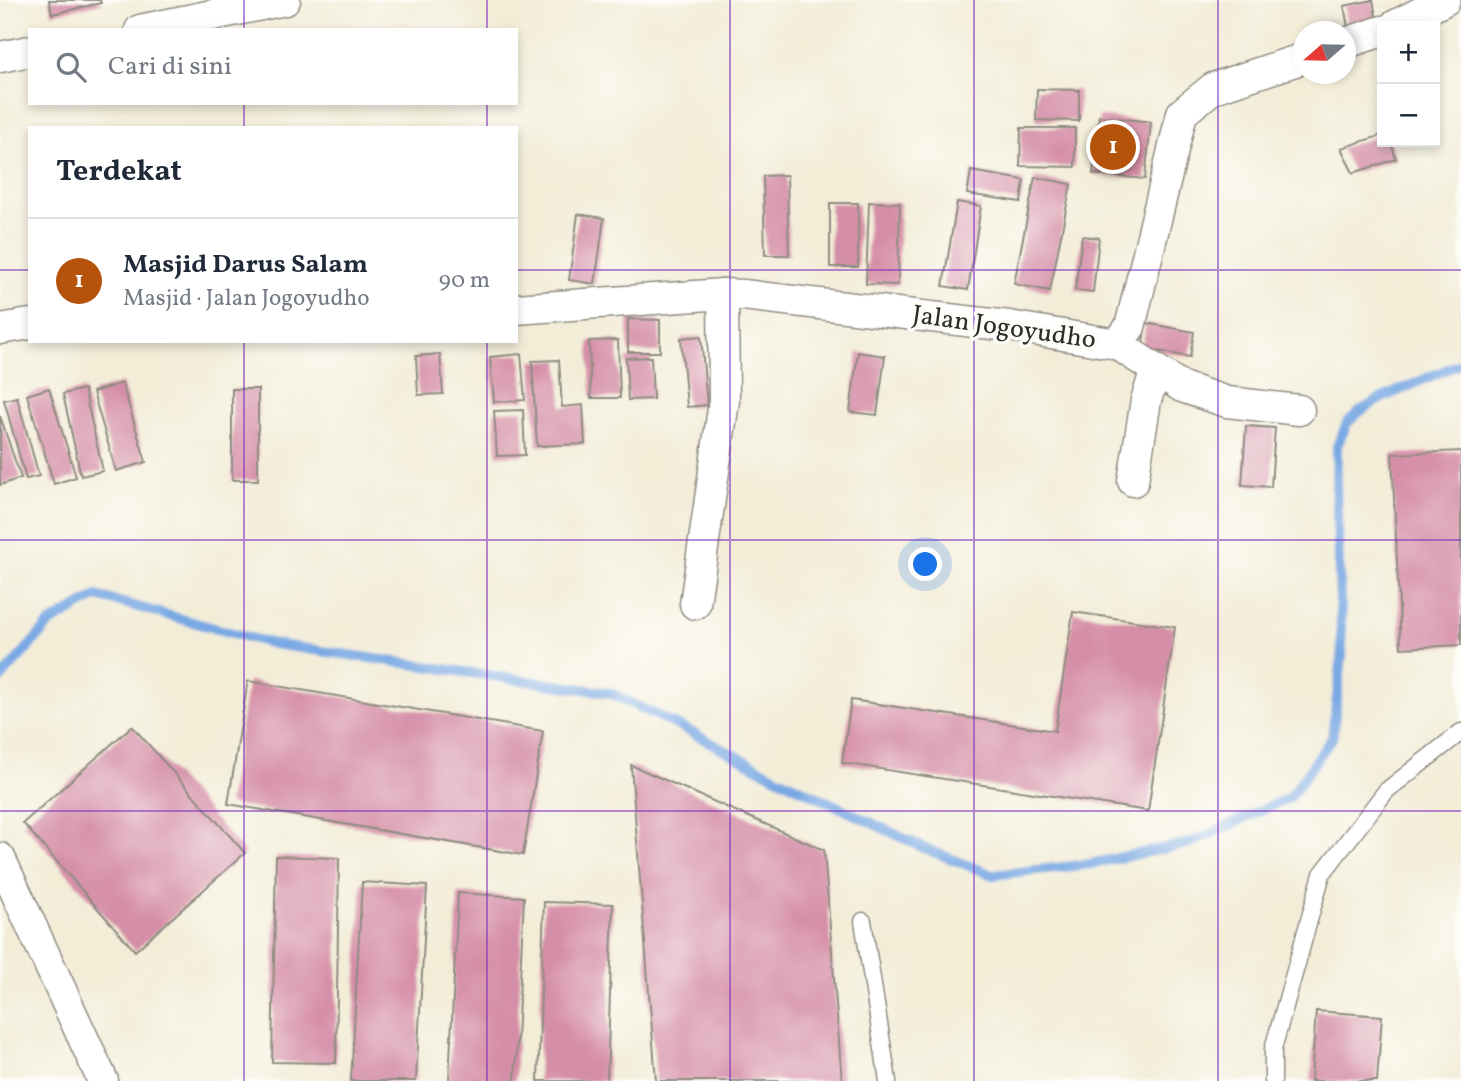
<!DOCTYPE html>
<html lang="id">
<meta charset="utf-8">
<style>
body{margin:0;font-family:Vollkorn,serif;background:#f6f6f7;color:#1f2937}
.controls{position:absolute;right:21px;top:21px;display:grid;overflow:hidden;border-radius:0px;box-shadow:0 4px 10px #0003}
.controls button{width:63px;height:63px;display:grid;place-items:center;padding:0;border:0;border-bottom:2px solid #e0e1e3;background:#fff;color:#1f2937;font:35px sans-serif}
.compass{position:absolute;left:1293px;top:21px;width:63px;height:63px;border-radius:50%;background:#fff;box-shadow:0 4px 10px #0003;rotate:250deg}
.you{position:absolute;left:926px;top:565px;width:24px;height:24px;margin:-18px;border:5px solid #fff;border-radius:50%;background:#1a73e8;box-shadow:0 0 0 10px #1a73e833}
.badge{display:grid;place-items:center;width:46px;height:46px;border-radius:50%;background:#b45309;color:#fff;font-size:23px;font-weight:700}
.pin{position:absolute;translate:-50% -50%;border:4px solid #fff;box-shadow:0 2px 7px #0006}
.list{margin:0;padding:0;list-style:none}
h2{display:flex;justify-content:space-between;align-items:center;height:91px;margin:0;padding:0 28px;font-size:30px}
h2 small{font-size:23px;font-weight:400;color:#747a83}
.list li{display:grid;grid-template-columns:46px 1fr auto;gap:21px;align-items:center;box-sizing:border-box;height:126px;padding:0 28px;border-top:2px solid #e0e1e3}
.list b{display:block;font-size:26px;white-space:nowrap}
.list p{margin:0;font-size:23px;white-space:nowrap;color:#747a83}
.list em{font-size:23px;font-style:normal;color:#747a83}
.icon{flex:none;width:38px;height:38px;fill:none;stroke:currentColor;stroke-width:2;stroke-linecap:round;stroke-linejoin:round}
.map{position:relative;flex:none;width:1461px;height:1081px;overflow:hidden}
.search{position:absolute;background:#fff;box-shadow:0 4px 10px #0003;left:28px;top:28px;width:490px;height:77px;display:flex;align-items:center;gap:18px;box-sizing:border-box;padding:0 24px;border-radius:0px;color:#747a83;font-size:26px}
.panel{position:absolute;background:#fff;box-shadow:0 4px 10px #0003;left:28px;top:126px;width:490px;height:217px;border-radius:0px}
.map>svg:first-child{display:block}
</style>
<div class="map">
<svg width="1461" height="1081" viewBox="0 0 1461 1081">
<rect width="100%" height="100%" fill="#fdfcf7"/>
<filter id="ink" filterUnits="userSpaceOnUse"><feTurbulence type="fractalNoise" baseFrequency=".0143" numOctaves="2"/><feDisplacementMap in="SourceGraphic" scale="14" xChannelSelector="R" yChannelSelector="G"/><feConvolveMatrix kernelMatrix="1 2 1 2 8 2 1 2 1" color-interpolation-filters="sRGB"/></filter>
<filter id="wash" filterUnits="userSpaceOnUse"><feTurbulence type="fractalNoise" baseFrequency=".00686" numOctaves="4" result="noise"/><feDisplacementMap in="SourceGraphic" scale="28" xChannelSelector="R" yChannelSelector="G"/><feGaussianBlur stdDeviation="1.57" result="paint"/><feColorMatrix in="noise" values="0 0 0 0 0 0 0 0 0 0 0 0 0 0 0 0 0 1.4 0 .05"/><feComposite in="paint" operator="in"/></filter>
<g filter="url(#wash)">
<rect width="100%" height="100%" fill="#f3edd8"/>
<g fill="none" stroke-linecap="round" stroke-linejoin="round">
<path stroke="#79a9e4" stroke-width="10" d="M0,679L50,623L97,596L273,644L610,693L685,729L768,773L926,849L993,875L1090,864L1190,843L1290,797L1332,738L1342,657L1336,486L1337,446L1347,423L1359,412L1380,399L1461,363"/>
</g>
<g id="blocks">
<g fill="#d58ea7">
<path d="M49,0H100L101,3L52,14Z"/>
<path d="M1373,0L1377,22L1348,27L1344,6Z"/>
<path d="M1037,89L1079,90V121L1036,120Z"/>
<path d="M1099,116L1151,122L1145,179L1093,174Z"/>
<path d="M1021,128H1075V167L1020,166Z"/>
<path d="M1382,135V142H1391L1396,159L1353,173L1341,148Z"/>
<path d="M971,171L1024,180L1021,202L967,194Z"/>
<path d="M787,175L789,255H765L763,176Z"/>
<path d="M1035,177L1071,184L1050,291L1014,284Z"/>
<path d="M869,202L900,203L898,285L866,284Z"/>
<path d="M957,202L981,206L968,290L943,286Z"/>
<rect x="830" y="203" width="28" height="64"/>
<path d="M578,214L604,218L595,284L569,280Z"/>
<path d="M1082,236L1099,238L1093,292L1075,290Z"/>
<path d="M628,319L660,320V352H628Z"/>
<path d="M1146,323L1194,332L1190,357L1142,348Z"/>
<path d="M701,336L707,405L687,407L681,338Z"/>
<path d="M618,340L620,398H591L589,341Z"/>
<path d="M858,352L885,356L877,415L850,412Z"/>
<path d="M440,354L443,394L418,395L416,356Z"/>
<path d="M521,354L525,400L494,402L490,357Z"/>
<path d="M651,357L653,399L628,400L626,358Z"/>
<path d="M559,360L562,407L583,405L585,444L537,446L532,361Z"/>
<path d="M122,383L146,462L116,471L93,392Z"/>
<path d="M49,388L76,477L54,484L27,395Z"/>
<path d="M84,389L103,471L81,476L63,394Z"/>
<rect x="232" y="389" width="26" height="91"/>
<path d="M17,397L39,476L26,479L4,400Z"/>
<path d="M523,410L525,455L497,456L494,411Z"/>
<path d="M0,416L21,478L0,485Z"/>
<path d="M1246,426L1275,428L1271,487L1242,485Z"/>
<path d="M1461,451V645L1401,648L1392,454Z"/>
<path d="M1073,612L1175,627L1148,811L842,763L851,700L1055,731Z"/>
<path d="M248,681L543,731L523,855L228,804Z"/>
<path d="M132,726L245,853L135,951L23,823Z"/>
<path d="M631,765L824,850L842,1081H656Z"/>
<path d="M276,856L339,858L336,1063L272,1062Z"/>
<path d="M362,882L427,886L416,1081H351Z"/>
<path d="M458,893L524,897L515,1081H449Z"/>
<path d="M544,902L613,904L607,1081H538Z"/>
<path d="M1316,1011L1382,1016L1377,1081H1311Z"/>
</g>
</g>
</g>
<g filter="url(#ink)">
<use href="#blocks" fill-opacity="0" stroke="#8f8c82" stroke-width="2"/>
<g fill="none" stroke-linecap="round" stroke-linejoin="round">
<defs>
<g id="service">
<path d="M863,921L888,1081"/>
<path d="M1273,1081V1049L1322,874L1386,791L1461,732"/>
</g>
<g id="minor">
<path d="M1394,26L1445,0"/>
<path d="M140,30L285,0"/>
<path d="M1346,43L1382,31"/>
<path d="M0,57L30,51"/>
<path d="M516,309L723,294L743,295L1009,326L1117,344L1130,327L1182,113L1213,88L1304,58"/>
<path d="M0,329L30,324"/>
<path d="M1117,344L1182,387L1227,402L1299,410"/>
<path d="M1133,481L1146,400L1156,370"/>
<path d="M695,604L724,401L723,294"/>
<path d="M0,858L103,1081"/>
</g>
</defs>
<use href="#service" stroke="#8f8c82" stroke-width="19"/>
<use href="#minor" stroke="#8f8c82" stroke-width="33"/>
<use href="#service" stroke="#fff" stroke-width="16"/>
<use href="#minor" stroke="#fff" stroke-width="30"/>
</g>
</g>
<path fill="none" stroke="#7b2cbf" stroke-width="2" stroke-opacity="0.55" d="M244,0V30M487,0V30M730,0V1081M974,0V1081M1218,0V1081M244,103V128M487,103V128M0,270H30M516,270H1461M244,341V1081M487,341V1081M0,540H1461M0,811H1461"/>
<g text-anchor="middle" dominant-baseline="central" stroke-width="7" stroke-linejoin="round" paint-order="stroke">
<g font-size="26" fill="#2b2b2b" stroke="#fdfcf7">
<text transform="translate(1004 328) rotate(8)">Jalan Jogoyudho</text>
</g>
</g>
</svg>
<div class="controls">
<button>+</button>
<button>−</button>
</div>
<svg class="compass" viewBox="-18 -18 36 36"><path d="M0-13l5 13h-10z" fill="#e53935"/><path d="M0 13l5-13h-10z" fill="#747a83"/></svg>
<div class="you"></div>
<div class="pin badge" style="left:1113px;top:147px">1</div>
<div class="search"><svg class="icon" aria-label="search" viewBox="0 0 24 24"><circle cx="10" cy="10" r="6"/><path d="M15 15l6 6"/></svg>Cari di sini</div>
<section class="panel">
<h2>Terdekat<small></small></h2>
<ul class="list">
<li><span class="badge">1</span><div><b>Masjid Darus Salam</b><p>Masjid · Jalan Jogoyudho</p></div><em>90 m</em></li>
</ul>
</section>
</div>
